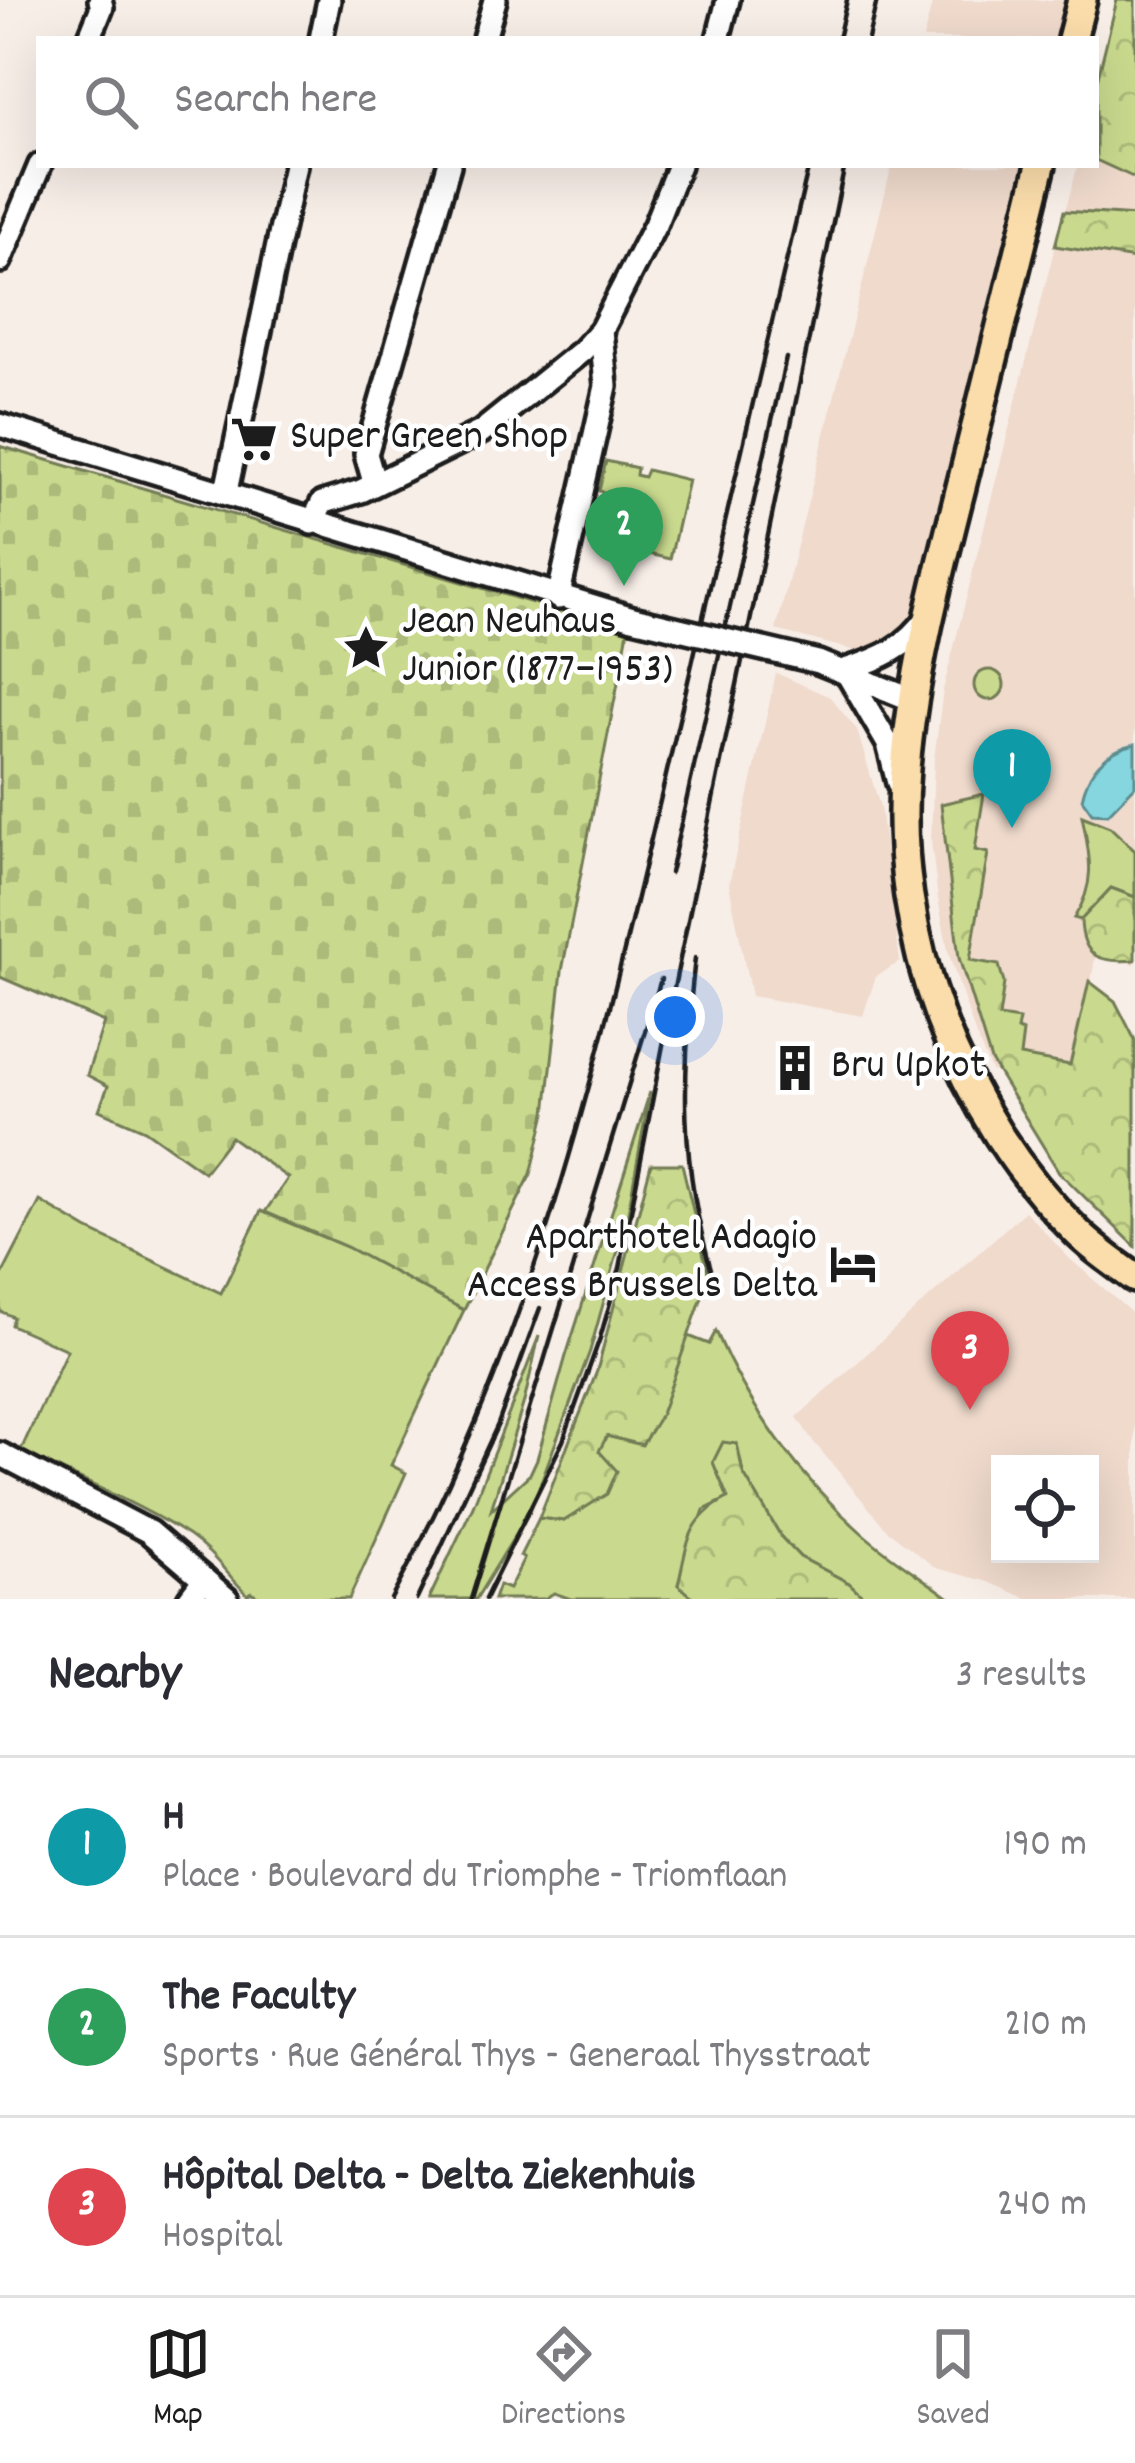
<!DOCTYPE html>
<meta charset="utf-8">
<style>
body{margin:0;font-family:Dekko,sans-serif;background:#f7f7f7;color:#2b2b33}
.controls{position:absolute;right:36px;bottom:36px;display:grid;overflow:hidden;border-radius:0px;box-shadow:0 12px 48px #0002}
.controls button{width:108px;height:108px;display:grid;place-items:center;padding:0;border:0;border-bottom:3px solid #e1e1e2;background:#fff;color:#2b2b33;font:60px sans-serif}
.you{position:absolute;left:675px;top:1017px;width:42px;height:42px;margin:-30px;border:9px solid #fff;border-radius:50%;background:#1a73e8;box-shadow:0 0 0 18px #1a73e833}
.badge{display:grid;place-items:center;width:78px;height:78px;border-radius:50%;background:#1c1c1c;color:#fff;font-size:39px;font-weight:700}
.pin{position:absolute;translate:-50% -99px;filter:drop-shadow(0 3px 6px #0008)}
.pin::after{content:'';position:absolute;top:63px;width:42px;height:36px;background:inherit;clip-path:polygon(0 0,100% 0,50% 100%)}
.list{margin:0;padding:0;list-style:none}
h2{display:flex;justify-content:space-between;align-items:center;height:156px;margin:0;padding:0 48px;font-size:51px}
h2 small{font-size:39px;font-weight:400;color:#7c7c81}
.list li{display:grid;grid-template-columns:78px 1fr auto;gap:36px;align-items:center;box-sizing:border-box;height:180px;padding:0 48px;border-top:3px solid #e1e1e2}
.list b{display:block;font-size:45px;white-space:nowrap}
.list p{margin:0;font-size:39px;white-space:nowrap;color:#7c7c81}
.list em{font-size:39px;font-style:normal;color:#7c7c81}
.icon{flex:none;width:66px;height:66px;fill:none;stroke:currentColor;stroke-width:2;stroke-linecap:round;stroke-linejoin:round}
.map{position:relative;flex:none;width:1135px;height:1599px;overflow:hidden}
.search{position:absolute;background:#fff;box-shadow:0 12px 48px #0002;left:36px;right:36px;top:36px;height:132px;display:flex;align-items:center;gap:30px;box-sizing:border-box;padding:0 42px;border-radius:0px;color:#7c7c81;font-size:45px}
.sheet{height:696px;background:#fff}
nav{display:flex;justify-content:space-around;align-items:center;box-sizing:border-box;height:168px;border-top:3px solid #e1e1e2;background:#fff;font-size:33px;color:#7c7c81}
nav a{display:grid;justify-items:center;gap:6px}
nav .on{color:#1c1c1c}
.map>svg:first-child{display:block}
</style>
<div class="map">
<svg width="1135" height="1599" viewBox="0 0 1135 1599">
<defs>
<pattern id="forest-crowns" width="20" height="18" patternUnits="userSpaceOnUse" patternTransform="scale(3)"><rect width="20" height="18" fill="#c9da8e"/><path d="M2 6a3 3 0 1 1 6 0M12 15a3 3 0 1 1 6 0" fill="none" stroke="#acba7a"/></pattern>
<pattern id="cemetery-stones" width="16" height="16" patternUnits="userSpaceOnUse" patternTransform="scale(3)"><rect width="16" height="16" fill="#c9da8e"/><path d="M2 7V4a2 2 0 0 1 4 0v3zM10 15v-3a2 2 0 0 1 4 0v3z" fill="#acba7a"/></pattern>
</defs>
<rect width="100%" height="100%" fill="#f8eee8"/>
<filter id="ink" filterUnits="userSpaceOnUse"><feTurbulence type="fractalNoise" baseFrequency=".00833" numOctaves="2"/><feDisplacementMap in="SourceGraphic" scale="24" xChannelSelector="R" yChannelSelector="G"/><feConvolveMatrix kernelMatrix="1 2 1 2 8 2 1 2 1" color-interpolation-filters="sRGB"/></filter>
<g filter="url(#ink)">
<g fill="#efdacc" fill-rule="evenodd">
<path d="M933,0H1066L1056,39H923Z"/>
<path d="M1135,0V964L1095,958L1074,1084L991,1071L976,1036L949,955L938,899L931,841L934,759L943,690L1055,246L1078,165H1096V92Z"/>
<path d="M892,165H1025L911,631L864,653L776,630Z"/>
<path d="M776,673L830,697L857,730L880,807L900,962L876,976L863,1016L751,996L729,884Z"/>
<path d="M1025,1211L1069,1258L1135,1316V1599H1028L989,1582L936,1568L888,1531L812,1440L797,1417ZM1000,1464H1090V1554H1000Z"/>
</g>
<g fill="#c9da8e" stroke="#727b55" stroke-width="3">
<path d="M606,461L637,468L636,475L644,477L647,470L688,480L670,559L628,549L639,502L599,491Z"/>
<circle cx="989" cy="685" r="15"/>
<path d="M1082,816L1110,827L1135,851V897L1111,888L1081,920L1074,918C1097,883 1090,856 1082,816Z"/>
<path d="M650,1092L627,1218L590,1351L530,1511L476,1599H429L473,1506L539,1336L525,1398L491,1510L530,1474L537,1459L566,1356Z"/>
<path d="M40,1201L87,1229L221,1293L261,1211L347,1247L464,1310L391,1465L406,1473L349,1599H260L252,1592L248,1595C227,1575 214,1553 189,1536C139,1503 75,1479 21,1450L67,1350L11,1325L13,1317L0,1311V1279Z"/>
<path d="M716,1331C748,1407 800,1478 862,1533C889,1557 922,1577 951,1599H866L849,1583L800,1557L782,1538L743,1473L737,1444L713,1462L728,1498L704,1510L678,1584L695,1599H571L554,1593L544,1599H494L499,1585L509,1589L524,1559L520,1556L539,1518L564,1521L606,1436L642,1444L686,1335L709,1344Z"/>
</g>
<g fill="url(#forest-crowns)" stroke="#727b55" stroke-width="3">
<path d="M1117,0H1135V178L1096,160V85Z"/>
<path d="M1064,211L1135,216V259L1055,246Z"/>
<path d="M984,794L975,850L988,853L970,960L999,965L1004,983L999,1017L1019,1020L1017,1030L1023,1032L1020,1056L1070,1065L1089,981L1115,1001L1135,1040V1246L1059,1172L991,1061L959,958L941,804Z"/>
<path d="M1111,888L1135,897V960C1102,963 1082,959 1081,920Z"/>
<path d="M651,1164H682L709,1277L661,1414L642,1445L607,1436L599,1451L617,1471L607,1494L564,1521L539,1518L597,1371Z"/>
<path d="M723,1442L737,1444L743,1473L782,1538L800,1557L849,1583L866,1599H695L678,1585C688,1543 687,1519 728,1498L713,1462Z"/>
</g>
<path fill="url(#cemetery-stones)" stroke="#727b55" stroke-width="3" d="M0,446L628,631L562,971L546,1113L531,1174L464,1310L347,1247L265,1212L288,1178L231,1137L204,1172L145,1130L99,1110L108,1086L87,1075L104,1022L0,977Z"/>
<path fill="#85d6de" stroke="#5b8c90" stroke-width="3" d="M1135,744V786L1108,814L1092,813L1082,799C1088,770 1106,751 1135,744Z"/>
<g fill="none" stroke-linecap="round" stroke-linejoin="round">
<defs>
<g id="minor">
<path d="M89,39L102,7L100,0"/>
<path d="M321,39L329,0"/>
<path d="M484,39L495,0"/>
<path d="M718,39L728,0"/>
<path d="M0,261L40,165"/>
<path d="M0,425L633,618"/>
<path d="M374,482L366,454L449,165"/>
<path d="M226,491L295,165"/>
<path d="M312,523L322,503L361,491L481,432L583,350L601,330L655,225L679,165"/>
<path d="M558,598L606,386L601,330"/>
<path d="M818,662L913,700"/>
<path d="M845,670L888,744L898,783"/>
<path d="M845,670C880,659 907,648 928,617"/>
<path d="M0,1454L149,1532L227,1599"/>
<path d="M189,1599L204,1579"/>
</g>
<g id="major">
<path d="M1072,39L1082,0"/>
<path d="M1041,165C1014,271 988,377 962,483C938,578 913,672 905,769C890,936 958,1116 1078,1233C1095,1250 1116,1264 1135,1278"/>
</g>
</defs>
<use href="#minor" stroke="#1c1c1c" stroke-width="30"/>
<use href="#major" stroke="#1c1c1c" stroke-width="36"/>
<use href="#minor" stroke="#fff" stroke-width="21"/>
<use href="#major" stroke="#fbddab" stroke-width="27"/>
<g stroke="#1c1c1c" stroke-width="4.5">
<path d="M838,39L847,0"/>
<path d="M868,39L877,0"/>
<path d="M670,873L786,358"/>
<path d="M695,958C682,1073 679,1164 713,1276"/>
<path d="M391,1599C534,1336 596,1072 664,784C712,578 760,371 809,165"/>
<path d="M417,1599L498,1424L540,1308"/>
<path d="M471,1599L661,979"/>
<path d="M485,1599L563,1441L600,1338L620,1268L676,978L845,165"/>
</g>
<defs>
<path id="minor-bridge" d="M633,618L818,662"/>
</defs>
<use href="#minor-bridge" stroke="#1c1c1c" stroke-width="30" stroke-linecap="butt"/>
<use href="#minor-bridge" stroke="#fff" stroke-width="21"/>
</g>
</g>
<defs>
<symbol id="supermarket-bare" viewBox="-9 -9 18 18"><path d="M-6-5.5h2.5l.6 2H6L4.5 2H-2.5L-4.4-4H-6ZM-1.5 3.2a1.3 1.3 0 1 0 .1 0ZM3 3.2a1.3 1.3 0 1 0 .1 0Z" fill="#1c1c1c" stroke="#fff" stroke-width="2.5" paint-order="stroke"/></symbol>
<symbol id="sight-bare" viewBox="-9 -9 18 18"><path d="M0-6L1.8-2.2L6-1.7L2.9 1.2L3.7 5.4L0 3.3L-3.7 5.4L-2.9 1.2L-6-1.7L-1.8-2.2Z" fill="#1c1c1c" stroke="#fff" stroke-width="2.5" paint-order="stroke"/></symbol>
<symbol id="building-bare" viewBox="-9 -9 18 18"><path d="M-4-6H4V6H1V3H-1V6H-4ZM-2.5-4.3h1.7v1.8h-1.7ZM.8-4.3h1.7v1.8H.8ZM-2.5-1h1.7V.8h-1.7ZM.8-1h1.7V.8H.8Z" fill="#1c1c1c" stroke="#fff" stroke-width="2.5" paint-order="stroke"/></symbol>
<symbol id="hotel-bare" viewBox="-9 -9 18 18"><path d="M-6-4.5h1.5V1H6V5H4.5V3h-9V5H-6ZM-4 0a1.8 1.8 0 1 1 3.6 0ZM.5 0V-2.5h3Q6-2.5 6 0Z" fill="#1c1c1c" stroke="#fff" stroke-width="2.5" paint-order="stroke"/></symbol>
</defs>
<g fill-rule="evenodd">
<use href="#supermarket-bare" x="221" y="406" width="66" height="66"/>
<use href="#sight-bare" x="333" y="615" width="66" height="66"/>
<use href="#building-bare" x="762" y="1035" width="66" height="66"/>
<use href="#hotel-bare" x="820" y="1231" width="66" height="66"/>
</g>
<g text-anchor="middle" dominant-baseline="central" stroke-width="9" stroke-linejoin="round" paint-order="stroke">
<g font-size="42" fill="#1c1c1c" stroke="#fff" text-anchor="start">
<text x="290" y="439">Super Green Shop</text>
<text x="402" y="624">Jean Neuhaus<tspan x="402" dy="48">Junior (1877–1953)</tspan></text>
<text x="831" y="1068">Bru Upkot</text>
<text x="817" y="1240" text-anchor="end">Aparthotel Adagio<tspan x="817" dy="48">Access Brussels Delta</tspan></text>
</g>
</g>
</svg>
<div class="controls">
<button><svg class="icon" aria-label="locate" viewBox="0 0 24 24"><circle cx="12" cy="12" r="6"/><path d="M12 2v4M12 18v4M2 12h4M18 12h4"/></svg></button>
</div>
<div class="you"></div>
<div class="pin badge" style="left:1012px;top:828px;background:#0f9aa8">1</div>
<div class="pin badge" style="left:624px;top:586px;background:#2e9e5b">2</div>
<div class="pin badge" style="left:970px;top:1410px;background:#e0444e">3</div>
<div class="search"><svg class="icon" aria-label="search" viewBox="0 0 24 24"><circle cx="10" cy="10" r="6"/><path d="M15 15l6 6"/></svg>Search here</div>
</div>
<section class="sheet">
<h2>Nearby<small>3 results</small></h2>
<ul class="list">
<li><span class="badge" style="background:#0f9aa8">1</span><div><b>H</b><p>Place · Boulevard du Triomphe - Triomflaan</p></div><em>190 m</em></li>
<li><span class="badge" style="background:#2e9e5b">2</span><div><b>The Faculty</b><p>Sports · Rue Général Thys - Generaal Thysstraat</p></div><em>210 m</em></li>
<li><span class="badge" style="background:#e0444e">3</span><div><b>Hôpital Delta - Delta Ziekenhuis</b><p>Hospital</p></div><em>240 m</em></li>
</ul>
</section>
<nav>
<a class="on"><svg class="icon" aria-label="map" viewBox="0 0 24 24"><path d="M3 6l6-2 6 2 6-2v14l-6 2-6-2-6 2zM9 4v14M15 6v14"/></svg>Map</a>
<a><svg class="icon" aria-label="directions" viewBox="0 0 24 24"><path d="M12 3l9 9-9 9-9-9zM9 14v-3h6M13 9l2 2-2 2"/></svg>Directions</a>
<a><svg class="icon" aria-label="saved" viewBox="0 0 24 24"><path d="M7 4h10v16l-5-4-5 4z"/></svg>Saved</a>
</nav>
